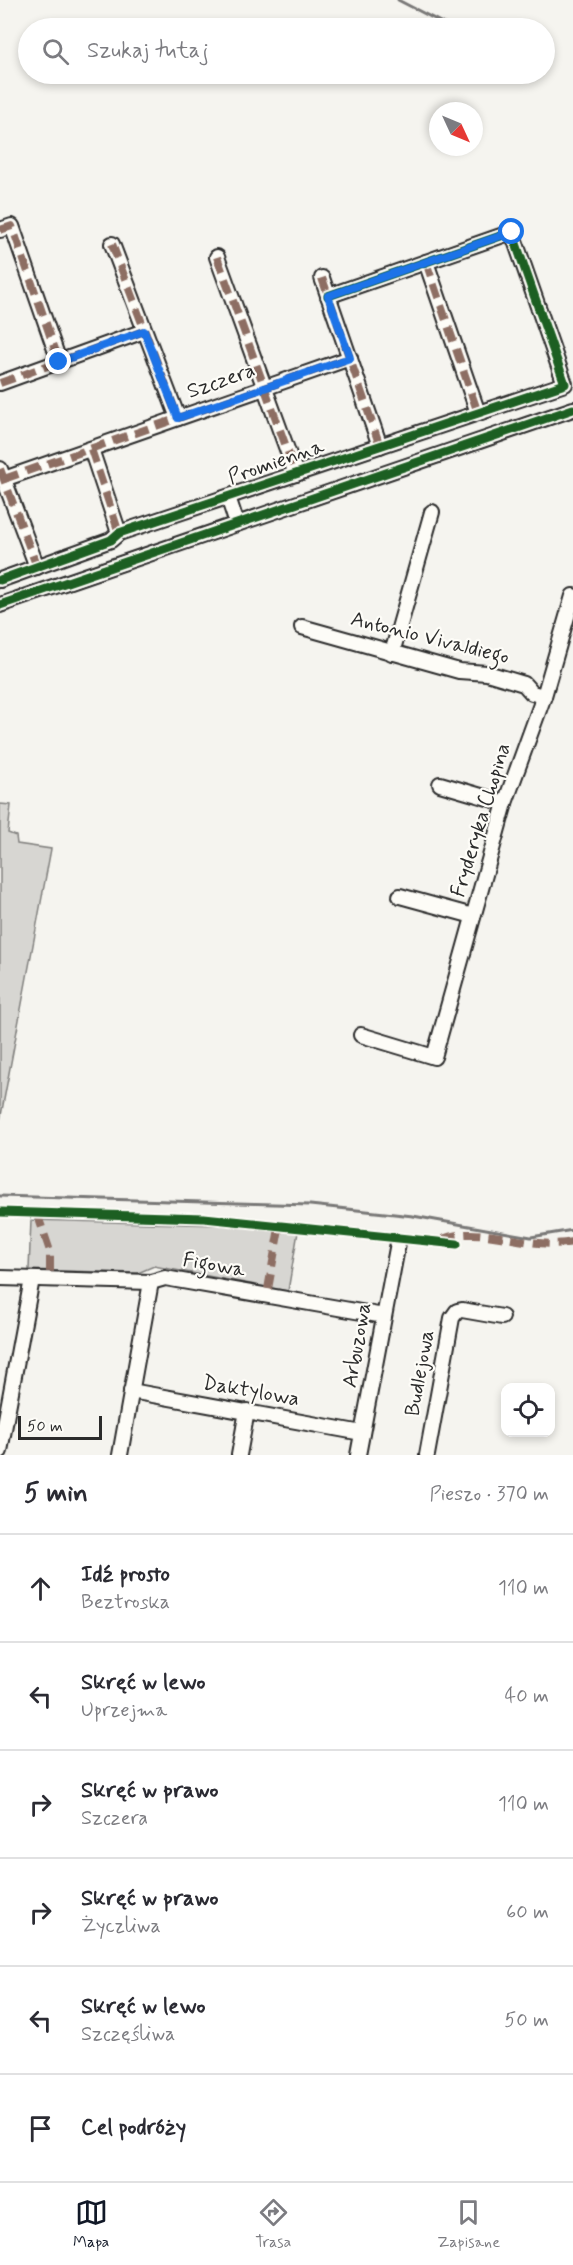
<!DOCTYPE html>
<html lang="pl">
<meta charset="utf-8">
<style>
body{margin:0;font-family:Mynerve,sans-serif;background:#f7f7f7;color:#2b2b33}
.controls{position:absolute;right:18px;bottom:18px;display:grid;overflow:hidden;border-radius:12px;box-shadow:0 3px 9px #0003}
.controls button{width:54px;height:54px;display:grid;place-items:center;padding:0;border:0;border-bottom:2px solid #e1e1e2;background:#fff;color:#2b2b33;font:30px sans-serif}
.compass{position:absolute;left:429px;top:102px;width:54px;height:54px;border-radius:50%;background:#fff;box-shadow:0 3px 9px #0003;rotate:134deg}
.scale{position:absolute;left:18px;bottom:15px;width:84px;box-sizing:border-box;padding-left:6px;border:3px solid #2b2b2b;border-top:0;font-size:16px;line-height:21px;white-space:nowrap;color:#2b2b2b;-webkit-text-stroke:4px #fdfcf7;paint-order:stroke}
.stop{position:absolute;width:18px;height:18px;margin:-14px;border:4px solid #1a73e8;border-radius:50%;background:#fff}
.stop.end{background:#1a73e8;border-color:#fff;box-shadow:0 2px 6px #0008}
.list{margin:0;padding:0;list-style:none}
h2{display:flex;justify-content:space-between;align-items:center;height:78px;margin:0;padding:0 24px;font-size:26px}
h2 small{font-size:20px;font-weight:400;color:#7c7c81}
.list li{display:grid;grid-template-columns:39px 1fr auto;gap:18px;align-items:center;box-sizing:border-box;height:108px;padding:0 24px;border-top:2px solid #e1e1e2}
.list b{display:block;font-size:22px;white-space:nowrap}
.list p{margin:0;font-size:20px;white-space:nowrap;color:#7c7c81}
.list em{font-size:20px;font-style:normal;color:#7c7c81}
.icon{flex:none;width:33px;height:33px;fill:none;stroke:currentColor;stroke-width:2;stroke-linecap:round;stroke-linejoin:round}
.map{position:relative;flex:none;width:573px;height:1455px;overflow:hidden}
.search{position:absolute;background:#fff;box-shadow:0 3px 9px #0003;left:18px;right:18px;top:18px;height:66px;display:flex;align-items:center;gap:15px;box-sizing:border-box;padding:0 21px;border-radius:33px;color:#7c7c81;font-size:22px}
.sheet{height:726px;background:#fff}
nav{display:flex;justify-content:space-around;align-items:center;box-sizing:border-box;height:84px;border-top:2px solid #e1e1e2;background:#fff;font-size:16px;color:#7c7c81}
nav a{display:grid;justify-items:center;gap:3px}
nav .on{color:#111827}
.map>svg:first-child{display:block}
</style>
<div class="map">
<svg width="573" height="1455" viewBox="0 0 573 1455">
<rect width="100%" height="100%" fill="#f5f4ef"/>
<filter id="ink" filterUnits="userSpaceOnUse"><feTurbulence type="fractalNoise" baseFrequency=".0167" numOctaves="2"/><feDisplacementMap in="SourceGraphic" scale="12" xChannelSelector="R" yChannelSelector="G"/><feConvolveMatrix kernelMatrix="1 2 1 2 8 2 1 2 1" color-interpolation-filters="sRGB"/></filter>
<g filter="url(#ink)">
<g fill="#d7d6d2" stroke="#81807e" stroke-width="1.5">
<path d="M0,804L11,805L8,833L16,836L17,844L51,849L0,1121Z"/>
<path d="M31,1220L218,1225L298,1232L288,1291L154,1266L138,1273L29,1270Z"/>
</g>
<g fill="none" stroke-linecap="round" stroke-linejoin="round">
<g stroke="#797877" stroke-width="3">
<path d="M398,0L452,28"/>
<path d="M0,1196L310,1205L413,1216L531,1237L573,1230"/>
</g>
<defs>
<g id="minor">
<path d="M0,230L12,226L59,361"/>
<path d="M112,244L178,418"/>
<path d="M217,257L296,474"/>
<path d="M426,262L478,413"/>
<path d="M322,278L380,446"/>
<path d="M0,383L144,331"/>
<path d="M91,449L119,533"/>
<path d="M0,469L37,567"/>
<path d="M4,479L350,358"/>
<path d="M228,497L237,524"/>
<path d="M0,580L111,540L119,533L565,384L512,232L328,296"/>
<path d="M0,605L573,409"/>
<path d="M302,627L459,671L487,673L524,684L532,693L544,696"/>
<path d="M392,653L432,512"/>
<path d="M440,784L505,803"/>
<path d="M400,896L473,916"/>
<path d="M361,1035L434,1057L505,803L544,696L573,596"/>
<path d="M0,1278L151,1282L165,1278L384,1316"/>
<path d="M131,1391L362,1433"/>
<path d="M0,1451L32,1279"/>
<path d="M120,1455L151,1282"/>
<path d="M239,1455L247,1411"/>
<path d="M358,1455L398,1243"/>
<path d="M427,1455L452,1318L457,1311L462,1310L502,1317"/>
</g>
</defs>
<use href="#minor" stroke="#2b2b2b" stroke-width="18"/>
<use href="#minor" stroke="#fdfcf7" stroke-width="14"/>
<g stroke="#8d6e63" stroke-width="8" stroke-dasharray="15 8" stroke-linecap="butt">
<path d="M0,230L12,226L59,361"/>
<path d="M112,244L178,418"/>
<path d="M217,257L296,474"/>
<path d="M426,262L478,413"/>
<path d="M322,278L380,446"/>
<path d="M0,383L144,331"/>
<path d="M91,449L119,533"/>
<path d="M0,469L37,567"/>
<path d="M4,479L350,358"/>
<path d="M37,1213L50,1251V1279"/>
<path d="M443,1239C480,1223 529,1251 573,1242"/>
<path d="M268,1289L280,1223"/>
</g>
<defs>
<g id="cycleway">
<path d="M0,580L111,540L119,533L565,384L512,232L328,296"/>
<path d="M0,605L573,409"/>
<path d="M0,1212L204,1218L457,1244"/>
</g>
</defs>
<use href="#cycleway" stroke="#fdfcf7" stroke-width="13"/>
<use href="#cycleway" stroke="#1b5e20" stroke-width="9"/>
</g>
</g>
<g fill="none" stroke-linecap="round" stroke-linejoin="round" filter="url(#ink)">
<path stroke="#1a73e8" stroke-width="8" d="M59,362L144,331L178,418L350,358L328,296L512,232"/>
</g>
<g text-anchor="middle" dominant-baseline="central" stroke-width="4.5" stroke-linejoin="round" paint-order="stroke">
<g font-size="21" fill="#2b2b2b" stroke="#fdfcf7">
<text transform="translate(221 381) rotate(-19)">Szczera</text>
<text transform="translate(276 462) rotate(-19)">Promienna</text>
<text transform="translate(430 638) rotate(14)">Antonio Vivaldiego</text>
<text transform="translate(481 820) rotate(-73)">Fryderyka Chopina</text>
<text transform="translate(214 1265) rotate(10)">Figowa</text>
<text transform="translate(357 1345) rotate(-80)">Arbuzowa</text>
<text transform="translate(420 1373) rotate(-80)">Budlejowa</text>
<text transform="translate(251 1391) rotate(10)">Daktylowa</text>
</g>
</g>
</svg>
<div class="controls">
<button><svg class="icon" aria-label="locate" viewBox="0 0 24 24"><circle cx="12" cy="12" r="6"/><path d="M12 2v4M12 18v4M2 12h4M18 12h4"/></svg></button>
</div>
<svg class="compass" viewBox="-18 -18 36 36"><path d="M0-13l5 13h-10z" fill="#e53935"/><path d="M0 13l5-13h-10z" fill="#7c7c81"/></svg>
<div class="scale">50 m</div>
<div class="stop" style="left:512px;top:232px"></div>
<div class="stop end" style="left:59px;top:362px"></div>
<div class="search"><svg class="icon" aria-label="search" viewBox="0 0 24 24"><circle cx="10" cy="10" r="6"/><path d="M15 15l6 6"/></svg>Szukaj tutaj</div>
</div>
<section class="sheet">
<h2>5 min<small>Pieszo · 370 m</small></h2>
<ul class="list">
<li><svg class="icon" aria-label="ahead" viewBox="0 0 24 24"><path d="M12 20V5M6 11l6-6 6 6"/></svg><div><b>Idź prosto</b><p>Beztroska</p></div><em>110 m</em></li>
<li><svg class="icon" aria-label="left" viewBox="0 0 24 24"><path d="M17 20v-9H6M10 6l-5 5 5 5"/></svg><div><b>Skręć w lewo</b><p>Uprzejma</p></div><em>40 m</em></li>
<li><svg class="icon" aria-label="right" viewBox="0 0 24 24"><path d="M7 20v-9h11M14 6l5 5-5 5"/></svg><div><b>Skręć w prawo</b><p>Szczera</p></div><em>110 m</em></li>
<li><svg class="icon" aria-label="right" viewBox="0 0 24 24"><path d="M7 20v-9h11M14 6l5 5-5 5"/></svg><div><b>Skręć w prawo</b><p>Życzliwa</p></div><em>60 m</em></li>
<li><svg class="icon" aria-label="left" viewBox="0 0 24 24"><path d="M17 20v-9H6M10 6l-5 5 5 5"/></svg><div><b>Skręć w lewo</b><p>Szczęśliwa</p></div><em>50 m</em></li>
<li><svg class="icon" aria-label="arrive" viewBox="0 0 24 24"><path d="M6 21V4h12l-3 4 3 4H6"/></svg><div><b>Cel podróży</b></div></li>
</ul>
</section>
<nav>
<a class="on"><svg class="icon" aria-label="map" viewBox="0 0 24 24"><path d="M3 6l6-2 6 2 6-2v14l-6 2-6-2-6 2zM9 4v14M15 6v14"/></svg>Mapa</a>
<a><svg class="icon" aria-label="directions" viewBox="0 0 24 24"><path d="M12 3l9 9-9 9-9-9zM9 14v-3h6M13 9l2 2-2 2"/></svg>Trasa</a>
<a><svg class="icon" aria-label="saved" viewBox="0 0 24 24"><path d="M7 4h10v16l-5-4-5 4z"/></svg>Zapisane</a>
</nav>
